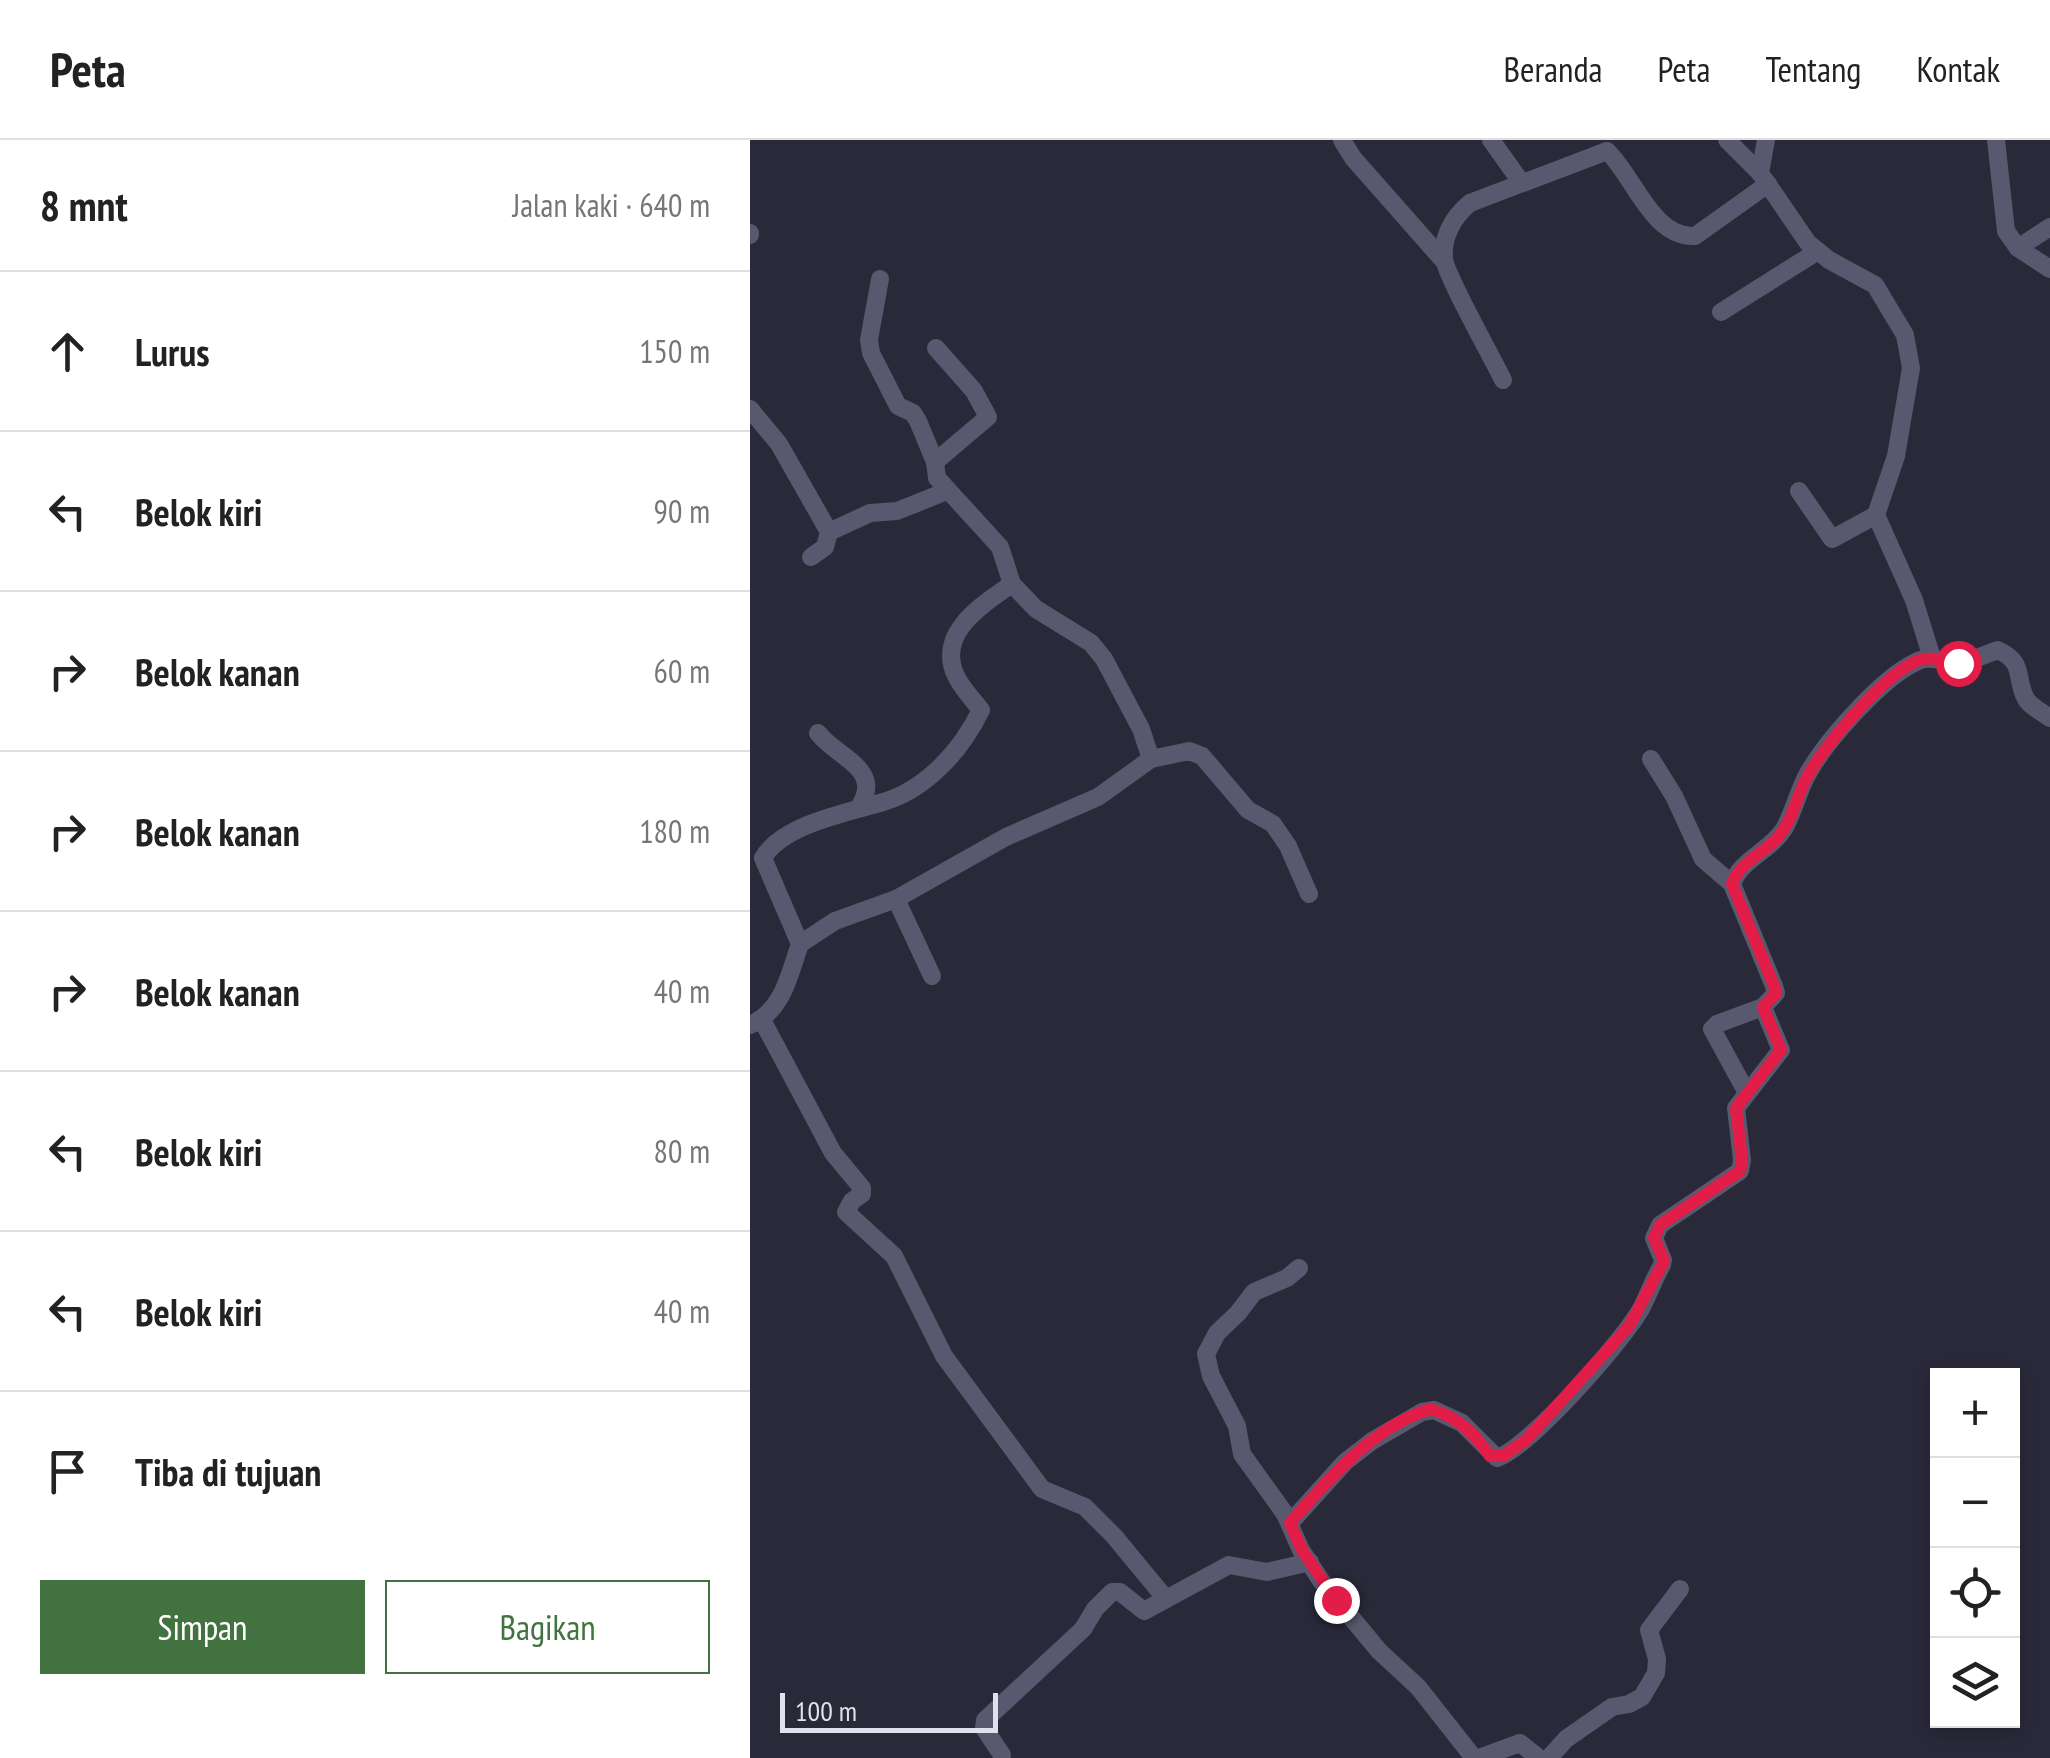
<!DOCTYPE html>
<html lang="id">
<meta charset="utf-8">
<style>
body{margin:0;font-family:"PT Sans Narrow",sans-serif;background:#f2f2f2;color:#222}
.controls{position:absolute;right:30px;bottom:30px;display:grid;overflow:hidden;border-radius:0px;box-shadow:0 5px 15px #0003}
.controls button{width:90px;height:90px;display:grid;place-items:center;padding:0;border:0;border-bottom:2px solid #e0e0e0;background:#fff;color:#222;font:50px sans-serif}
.scale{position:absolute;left:30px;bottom:25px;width:218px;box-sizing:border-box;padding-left:10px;border:5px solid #e0e1ec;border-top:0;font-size:28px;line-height:35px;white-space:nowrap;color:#e0e1ec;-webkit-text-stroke:8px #29293a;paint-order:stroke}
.stop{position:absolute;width:30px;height:30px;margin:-22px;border:8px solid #e11d48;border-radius:50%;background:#fff}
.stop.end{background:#e11d48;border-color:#fff;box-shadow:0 2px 10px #0008}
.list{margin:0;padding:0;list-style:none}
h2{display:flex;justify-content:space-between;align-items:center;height:130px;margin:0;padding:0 40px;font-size:42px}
h2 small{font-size:32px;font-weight:400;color:#767676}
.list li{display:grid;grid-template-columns:65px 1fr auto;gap:30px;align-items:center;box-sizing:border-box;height:160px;padding:0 40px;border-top:2px solid #e0e0e0}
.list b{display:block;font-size:38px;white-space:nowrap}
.list em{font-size:32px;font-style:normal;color:#767676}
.actions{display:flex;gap:20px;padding:30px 40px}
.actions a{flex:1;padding:22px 0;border:2px solid #42723f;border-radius:0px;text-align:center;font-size:35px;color:#42723f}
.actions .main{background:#42723f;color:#fff}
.icon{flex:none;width:55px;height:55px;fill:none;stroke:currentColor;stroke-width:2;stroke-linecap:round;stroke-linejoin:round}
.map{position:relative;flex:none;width:1300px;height:1618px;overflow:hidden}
header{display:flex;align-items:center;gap:60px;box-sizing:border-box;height:140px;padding:0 50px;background:#fff;border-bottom:2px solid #e0e0e0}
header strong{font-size:48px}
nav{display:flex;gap:55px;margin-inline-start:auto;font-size:35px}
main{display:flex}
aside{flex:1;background:#fff}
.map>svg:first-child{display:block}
</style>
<header>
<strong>Peta</strong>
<nav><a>Beranda</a><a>Peta</a><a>Tentang</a><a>Kontak</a></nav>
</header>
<main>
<aside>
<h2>8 mnt<small>Jalan kaki · 640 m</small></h2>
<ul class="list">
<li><svg class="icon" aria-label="ahead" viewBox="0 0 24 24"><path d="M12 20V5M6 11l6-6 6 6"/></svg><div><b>Lurus</b></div><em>150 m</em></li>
<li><svg class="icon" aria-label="left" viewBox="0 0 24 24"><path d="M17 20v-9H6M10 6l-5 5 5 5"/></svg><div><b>Belok kiri</b></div><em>90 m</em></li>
<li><svg class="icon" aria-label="right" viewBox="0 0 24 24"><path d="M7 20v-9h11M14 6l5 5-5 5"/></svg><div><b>Belok kanan</b></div><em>60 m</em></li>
<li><svg class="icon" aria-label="right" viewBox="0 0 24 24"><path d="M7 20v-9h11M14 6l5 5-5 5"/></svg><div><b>Belok kanan</b></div><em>180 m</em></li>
<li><svg class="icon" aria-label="right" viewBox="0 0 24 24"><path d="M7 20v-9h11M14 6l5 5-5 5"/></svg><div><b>Belok kanan</b></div><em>40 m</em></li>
<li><svg class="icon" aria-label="left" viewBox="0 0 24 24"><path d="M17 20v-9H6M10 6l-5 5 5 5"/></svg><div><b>Belok kiri</b></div><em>80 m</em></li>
<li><svg class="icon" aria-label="left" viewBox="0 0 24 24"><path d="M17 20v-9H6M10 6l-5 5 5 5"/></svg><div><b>Belok kiri</b></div><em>40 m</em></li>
<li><svg class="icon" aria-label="arrive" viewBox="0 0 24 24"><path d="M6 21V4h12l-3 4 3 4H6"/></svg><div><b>Tiba di tujuan</b></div></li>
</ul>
<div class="actions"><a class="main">Simpan</a><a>Bagikan</a></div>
</aside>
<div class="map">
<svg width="1300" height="1618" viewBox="0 0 1300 1618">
<rect width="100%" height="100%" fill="#29293a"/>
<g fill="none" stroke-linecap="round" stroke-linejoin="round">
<g stroke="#58596e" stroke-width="18">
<path d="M592,0L603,18L693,120"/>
<path d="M741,0L771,42"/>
<path d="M977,0L1010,33"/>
<path d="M1016,0L1010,33L1058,103L1079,120L1125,145L1155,195L1161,228L1146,316L1126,375L1164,460L1182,518"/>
<path d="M1246,0L1256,91L1268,108L1300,129"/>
<path d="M0,93V95"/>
<path d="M1268,108L1300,87"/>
<path d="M130,139L119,200L121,213L148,266L163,273L168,281L185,322L187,338L250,407L262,444L286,469L341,503L354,519L391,589L401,619"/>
<path d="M971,172L1068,111"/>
<path d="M753,240C743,219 695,134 694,118C692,96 704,76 720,63L857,11C884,36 902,98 945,96L1018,44"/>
<path d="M0,269L29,304L79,392"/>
<path d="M185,322L238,277L224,251L186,208"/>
<path d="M1049,351L1082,399L1126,375"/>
<path d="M61,417L75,407L79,392L120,373L147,371L197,351"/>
<path d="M68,593C87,618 133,628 110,666"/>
<path d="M901,619L924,656L953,719L982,744"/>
<path d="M146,759L182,836"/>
<path d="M50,804L85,781L146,759L256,697L348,657L401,619L439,611L452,616L498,670L523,684L538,706L559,754"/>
<path d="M12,880L83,1013L112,1048V1054L102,1061L96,1072L144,1116L194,1216L292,1349L335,1367L364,1396L416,1459"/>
<path d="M0,885C33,871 39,835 50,804L13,718C32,685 95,673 130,663C175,651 211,611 231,570C223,560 213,549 207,538C184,494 232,465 262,444"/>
<path d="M997,953L962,889L967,884L1013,867"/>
<path d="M549,1128L537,1138L504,1152L488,1173L467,1193L456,1214L461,1236L487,1286L492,1314L535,1374L551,1410L572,1442L629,1511L668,1547L724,1618"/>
<path d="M540,1383L595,1322L622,1301L672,1272L684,1270L712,1283L747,1318C780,1307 874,1200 892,1167C899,1153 904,1139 912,1125L913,1120L904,1098L910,1085L990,1031L992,1020L986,968L1031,910L1013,867L1026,853L1024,846L982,744C991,719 1020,711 1034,689C1043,673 1047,656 1055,639C1072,605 1131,538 1166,522C1181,514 1196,524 1211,522C1223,521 1236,514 1248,510C1275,523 1265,536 1275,557C1279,566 1292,572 1300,578"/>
<path d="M252,1615L234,1588L235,1580L333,1489L345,1469L362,1452H370L394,1471L479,1425L517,1432L560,1422"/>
<path d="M729,1618L770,1603L789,1618"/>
<path d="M799,1618L816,1599L862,1567L879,1564L892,1557L906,1533L907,1519L899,1490L930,1449"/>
</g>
</g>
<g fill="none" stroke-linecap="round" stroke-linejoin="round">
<path stroke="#e11d48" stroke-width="12" d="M586,1460L552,1410L540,1383C579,1339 621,1288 680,1269C708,1277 724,1293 740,1316H753L776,1300L879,1186L912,1125L914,1120L904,1098L910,1085L990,1031L992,1020L986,968L1031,910L1013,867L1026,853L1024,846L982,744C990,721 1014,714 1029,696C1042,680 1046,660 1055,641C1070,610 1137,530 1170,520C1182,516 1195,521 1208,523"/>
</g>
</svg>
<div class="controls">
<button>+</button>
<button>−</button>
<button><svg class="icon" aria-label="locate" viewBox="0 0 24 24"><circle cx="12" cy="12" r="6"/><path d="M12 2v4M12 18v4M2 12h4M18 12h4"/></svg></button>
<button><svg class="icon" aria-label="layers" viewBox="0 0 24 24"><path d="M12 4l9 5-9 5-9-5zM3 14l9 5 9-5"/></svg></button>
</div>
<div class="scale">100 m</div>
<div class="stop" style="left:1208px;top:523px"></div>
<div class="stop end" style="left:586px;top:1460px"></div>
</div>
</main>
